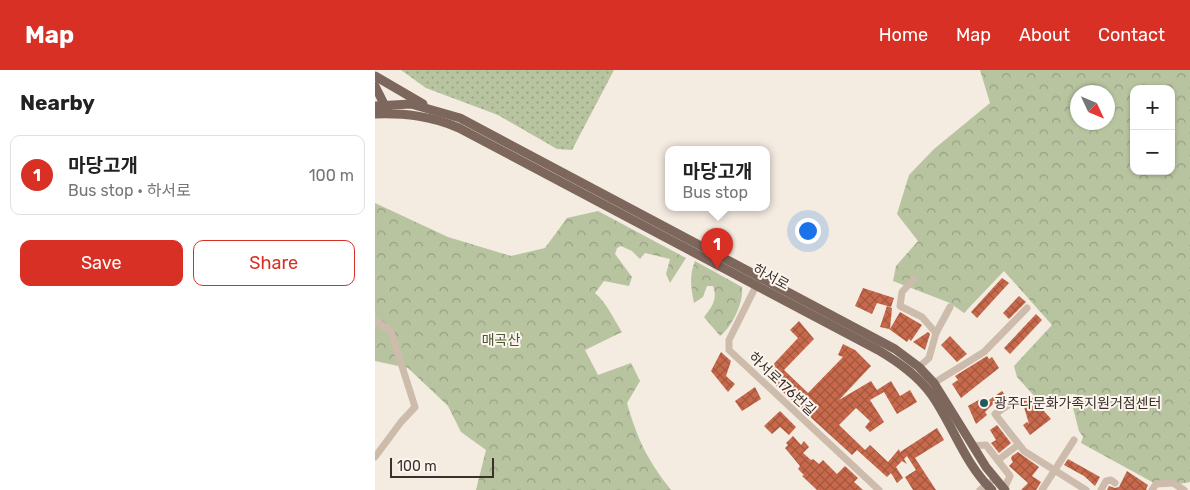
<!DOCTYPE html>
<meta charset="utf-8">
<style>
body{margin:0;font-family:Rubik,"Noto Sans KR",sans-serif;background:#f6f6f6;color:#222}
.controls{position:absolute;right:15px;top:15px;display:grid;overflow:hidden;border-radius:10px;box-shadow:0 1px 4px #0004}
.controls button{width:45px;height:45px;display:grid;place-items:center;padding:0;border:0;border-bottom:1px solid #e0e0e0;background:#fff;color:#222;font:25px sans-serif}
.compass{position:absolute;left:695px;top:15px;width:45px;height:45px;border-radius:50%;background:#fff;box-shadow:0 1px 4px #0004;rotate:134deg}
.scale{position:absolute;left:15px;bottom:12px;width:104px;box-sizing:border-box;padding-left:5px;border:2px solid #3b302b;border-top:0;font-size:14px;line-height:18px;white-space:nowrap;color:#3b302b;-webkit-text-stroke:4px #fbf5ee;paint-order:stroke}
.you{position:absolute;left:432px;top:160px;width:18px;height:18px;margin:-12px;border:4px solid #fff;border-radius:50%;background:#1a73e8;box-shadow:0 0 0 8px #1a73e833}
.badge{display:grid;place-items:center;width:32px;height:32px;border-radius:50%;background:#d93025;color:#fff;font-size:16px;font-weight:700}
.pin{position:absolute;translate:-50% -41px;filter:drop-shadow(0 1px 2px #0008)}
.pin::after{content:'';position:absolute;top:26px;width:18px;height:15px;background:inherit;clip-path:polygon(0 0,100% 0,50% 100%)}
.popup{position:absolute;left:290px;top:76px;width:105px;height:65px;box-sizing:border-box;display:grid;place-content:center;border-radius:10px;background:#fff;filter:drop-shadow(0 1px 4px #0005);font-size:16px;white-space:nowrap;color:#767676}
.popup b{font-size:19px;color:#222}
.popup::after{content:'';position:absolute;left:50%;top:100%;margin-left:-10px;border:10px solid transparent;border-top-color:#fff}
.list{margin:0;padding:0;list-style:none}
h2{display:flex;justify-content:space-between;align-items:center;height:65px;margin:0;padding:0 20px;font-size:21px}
h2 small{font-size:16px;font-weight:400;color:#767676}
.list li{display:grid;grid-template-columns:32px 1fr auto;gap:15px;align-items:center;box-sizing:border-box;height:80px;margin:0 10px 10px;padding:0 10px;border:1px solid #e0e0e0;border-radius:10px}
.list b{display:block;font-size:19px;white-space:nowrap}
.list p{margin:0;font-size:16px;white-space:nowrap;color:#767676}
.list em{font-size:16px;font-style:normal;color:#767676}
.actions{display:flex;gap:10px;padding:15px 20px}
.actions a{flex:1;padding:11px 0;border:1px solid #d93025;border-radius:10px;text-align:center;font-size:18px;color:#d93025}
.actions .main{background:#d93025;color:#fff}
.map{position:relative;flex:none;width:815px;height:420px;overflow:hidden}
header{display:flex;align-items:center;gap:30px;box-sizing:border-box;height:70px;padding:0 25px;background:#d93025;color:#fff}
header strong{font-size:24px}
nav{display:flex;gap:28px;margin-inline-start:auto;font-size:18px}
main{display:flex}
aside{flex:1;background:#fff}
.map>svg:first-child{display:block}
</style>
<header>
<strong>Map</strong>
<nav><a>Home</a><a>Map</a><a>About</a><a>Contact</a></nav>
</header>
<main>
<aside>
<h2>Nearby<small></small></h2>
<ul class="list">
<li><span class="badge">1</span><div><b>마당고개</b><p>Bus stop · 하서로</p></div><em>100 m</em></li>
</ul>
<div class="actions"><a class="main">Save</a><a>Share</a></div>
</aside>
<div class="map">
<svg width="815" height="420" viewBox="0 0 815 420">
<defs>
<pattern id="forest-crowns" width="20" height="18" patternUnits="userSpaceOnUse" patternTransform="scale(1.25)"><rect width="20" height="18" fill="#b8c4a0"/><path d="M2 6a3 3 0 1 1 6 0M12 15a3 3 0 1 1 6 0" fill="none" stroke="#97a083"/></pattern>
<pattern id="park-dots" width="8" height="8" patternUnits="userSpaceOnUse" patternTransform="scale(1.25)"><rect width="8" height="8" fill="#b8c4a0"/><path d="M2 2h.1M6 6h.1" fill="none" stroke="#97a083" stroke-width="1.8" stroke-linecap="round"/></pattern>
<pattern id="building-cross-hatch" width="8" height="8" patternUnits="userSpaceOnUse" patternTransform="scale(1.25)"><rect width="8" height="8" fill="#c8694b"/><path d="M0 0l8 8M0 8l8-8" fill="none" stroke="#a4573f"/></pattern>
</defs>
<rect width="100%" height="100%" fill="#f4ebe1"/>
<g fill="url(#forest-crowns)" fill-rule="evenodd">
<path d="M605,0H815V412L804,414L779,413L706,373L708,367L704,361L697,334L703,325C694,322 691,327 682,328C676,329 670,326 661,328L642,307L639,296L677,255L629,201L589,243L575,233L518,211L521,196L543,171L522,144L534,105L559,79L615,33ZM759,19H796V101H759ZM702,22H732V52H702Z"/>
<path d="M0,133L73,167L136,186L170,178L192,148L223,141L311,188L295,213L291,204L295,189L270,183L265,189L257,181L246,176L242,178L240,184L257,207L254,216L229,211L220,223C232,233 239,250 247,262L210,280L223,305L256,293L265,311L252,333C263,371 272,389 296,420H101L111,380L86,362L73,336L33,298L0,291Z"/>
<path d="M320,191L367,217C369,232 357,257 345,266L329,247C337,237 343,229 338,216H332L328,227L319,233C316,218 314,205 320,191Z"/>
</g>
<path fill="url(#park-dots)" d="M26,0H239L197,80L182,79L123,45L51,18Z"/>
<g fill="url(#building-cross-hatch)">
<path d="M627,208L634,213L602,248L596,242Z"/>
<path d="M488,218L519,228L516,237L502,233L497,244L480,236Z"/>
<path d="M644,226L651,232L634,249L628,243Z"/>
<path d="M512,236L517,238L515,259L525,242L547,255L536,271L534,269L532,272L514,259L505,257Z"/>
<path d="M661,244L667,250L635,284L629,278Z"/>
<path d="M424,251L439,269L409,300L433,323L468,287L463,285L468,274L480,280L496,296L464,330L496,311L502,320L516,311L525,326L535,320L542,332L522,344L509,322L495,330L509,352L495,362L490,357L495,351L481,338L464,355L490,380L495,375L513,392L524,379L525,382L562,358L569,370L540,388L561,420H538L530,407L541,400L532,386L529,389L532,394L527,391L521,397L528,408L522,413L516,403L512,407L482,380L477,385L398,313L403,309L393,300L423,268L415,260Z"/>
<path d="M553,262L555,264L550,280L538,272Z"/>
<path d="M575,266L592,284L582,292L566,275Z"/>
<path d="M346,282L356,291L351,306L360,314L353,322L336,301Z"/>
<path d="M612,286L614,289L617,287L624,298L586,328L577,314L583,310L580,306Z"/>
<path d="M380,317L386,329L367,341L360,331Z"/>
<path d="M627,321L633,329L621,336L619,333L610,342L612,345L601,354L593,336L607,328L611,332Z"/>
<path d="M654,324L676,349L655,365L648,355L652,352L654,354L647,330Z"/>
<path d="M405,341L421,357L414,365L405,357L397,364L389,356Z"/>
<path d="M622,355L636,373L624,383L616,373L621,370L615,360Z"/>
<path d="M418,366L426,375L429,371L434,377L428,383L436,390L438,389L444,394L448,390L462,404L470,396L483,408L479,412L488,420H442L427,406L429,405L423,399L425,396L410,378L413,375L411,373Z"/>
<path d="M643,382L664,397L657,406L666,412L661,420H646L653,413L634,396L638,392L636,389L637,386Z"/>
<path d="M693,389L725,407L720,416L709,406L689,395Z"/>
<path d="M752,401L773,415L771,420H732L734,416L740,418L744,417Z"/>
</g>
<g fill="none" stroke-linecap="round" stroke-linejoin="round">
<g stroke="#cdbbac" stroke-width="7">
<path d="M539,209L527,222L525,236L547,247L561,263"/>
<path d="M383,212L354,270V280L504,420"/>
<path d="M0,250L16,262L40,337L26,352L0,387"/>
<path d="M544,297L554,288L561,263L575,237"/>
<path d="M559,313L609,282L652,238"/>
<path d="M636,333L620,344L649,381L711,420"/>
<path d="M597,376L611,375L635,406L629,419"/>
<path d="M623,390L643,375"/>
<path d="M605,420L620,409"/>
<path d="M667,420L699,370"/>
<path d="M726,420L731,411L736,410L740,413"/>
<path d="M777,420L781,414L798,413L809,420"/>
</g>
<g stroke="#7d675c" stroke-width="9">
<path d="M0,6L48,34"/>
<path d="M0,16L12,40"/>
<path d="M0,36L36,34L85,48L520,279L544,297L559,313L611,397L630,420"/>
<path d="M0,44C30,43 56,46 84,58L503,280C523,292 542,305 556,324C578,355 589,393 617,420"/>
</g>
</g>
<circle fill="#1f5a5e" stroke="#fbf5ee" stroke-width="2" cx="609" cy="333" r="5"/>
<g text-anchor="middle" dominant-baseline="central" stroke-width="4" stroke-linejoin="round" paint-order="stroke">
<g font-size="14" fill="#3b302b" stroke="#fbf5ee">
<text transform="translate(396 207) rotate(28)">하서로</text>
<text transform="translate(407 314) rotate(43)">하서로176번길</text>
</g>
<g font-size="14" fill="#4a5a2e" stroke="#fbf5ee">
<text x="126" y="270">매곡산</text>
</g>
<g font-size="14" fill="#3b302b" stroke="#fbf5ee" text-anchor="start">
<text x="619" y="333">광주다문화가족지원거점센터</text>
</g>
</g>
</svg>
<div class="controls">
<button>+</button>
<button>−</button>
</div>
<svg class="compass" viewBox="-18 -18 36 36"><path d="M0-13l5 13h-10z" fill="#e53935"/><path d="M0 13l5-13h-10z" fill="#767676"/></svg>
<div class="scale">100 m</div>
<div class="you"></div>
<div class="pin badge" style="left:342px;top:199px">1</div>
<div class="popup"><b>마당고개</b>Bus stop</div>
</div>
</main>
